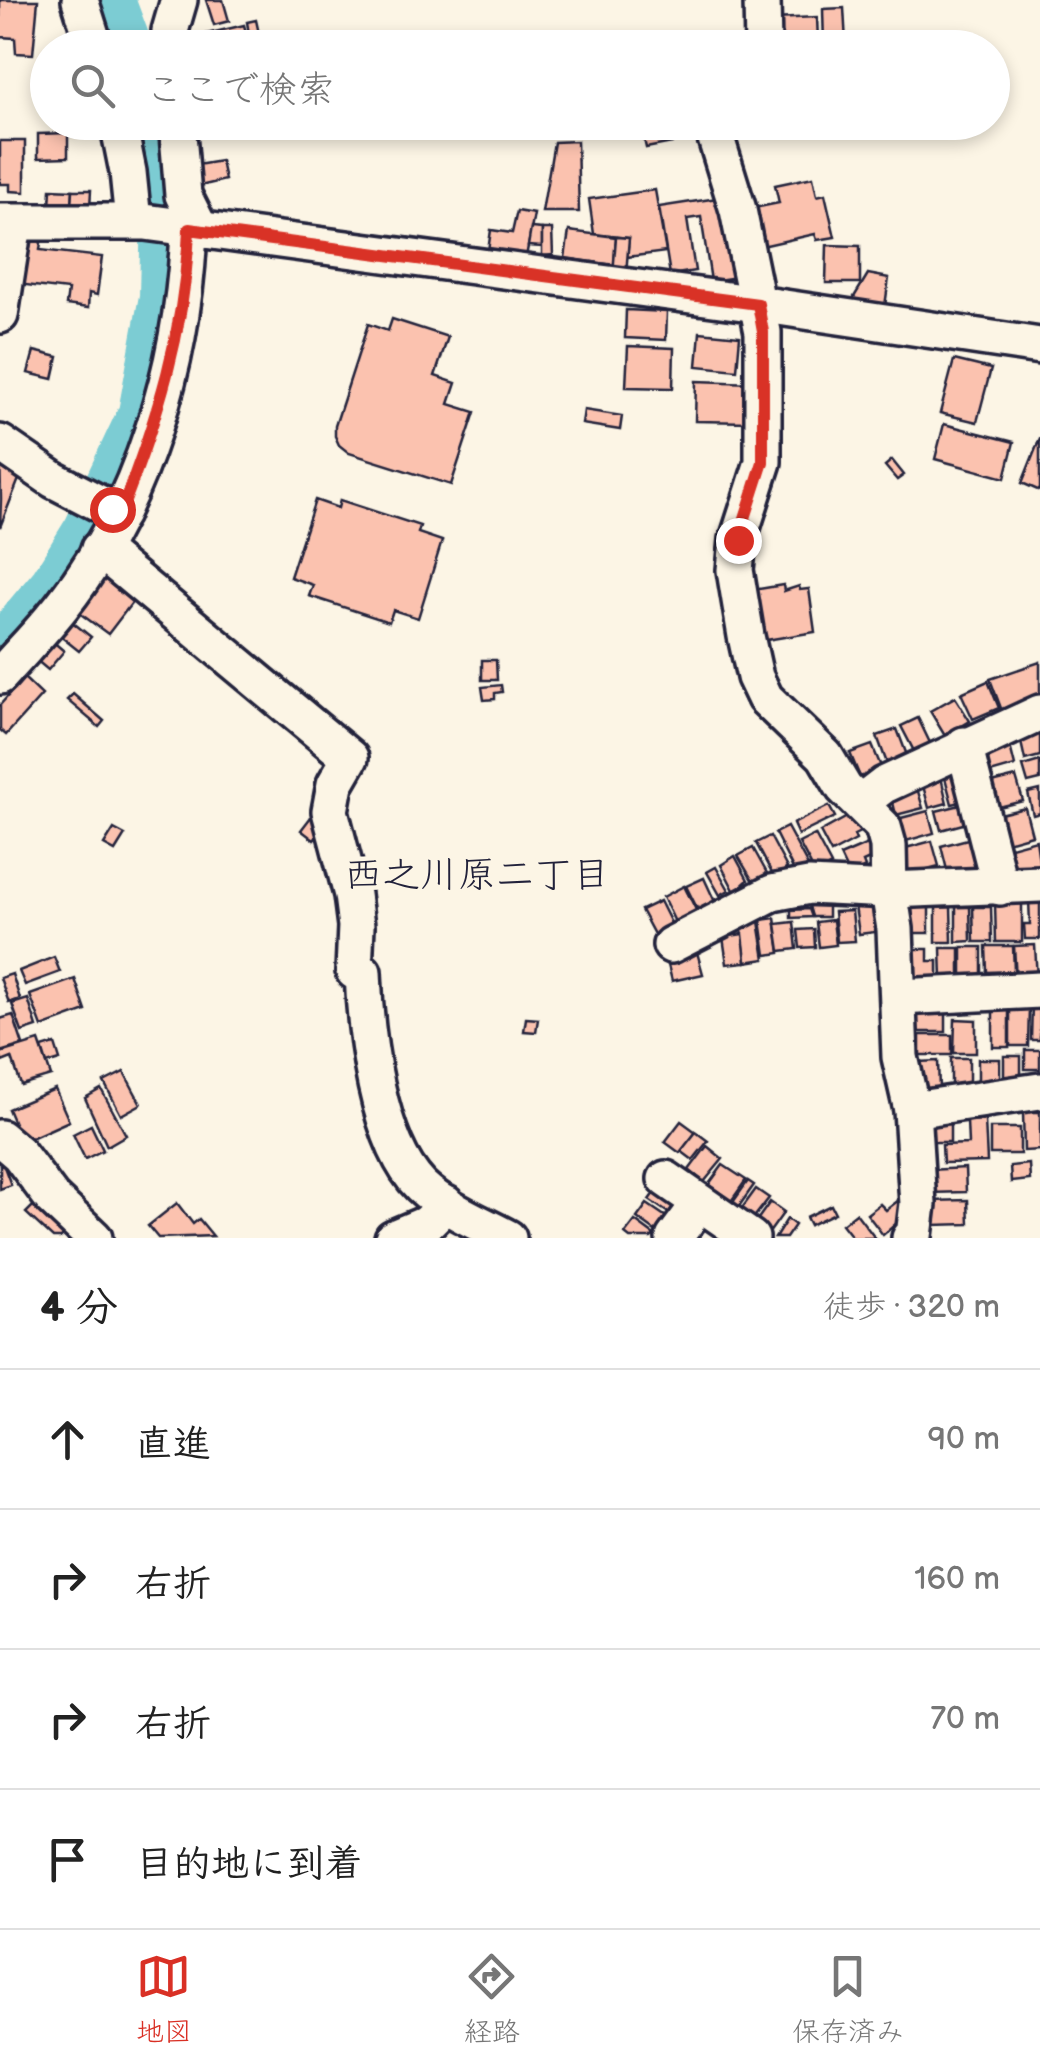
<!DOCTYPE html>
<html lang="ja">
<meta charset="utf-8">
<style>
body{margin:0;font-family:"Balsamiq Sans","Klee One",sans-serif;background:#f6f6f6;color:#222}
.stop{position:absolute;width:30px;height:30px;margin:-22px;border:8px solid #d93025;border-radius:50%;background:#fff}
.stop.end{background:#d93025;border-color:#fff;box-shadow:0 2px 10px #0008}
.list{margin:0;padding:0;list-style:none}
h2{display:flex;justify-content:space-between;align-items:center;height:130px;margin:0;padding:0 40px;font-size:42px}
h2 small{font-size:32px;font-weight:400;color:#767676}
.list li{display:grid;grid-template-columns:65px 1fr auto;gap:30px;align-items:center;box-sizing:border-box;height:140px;padding:0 40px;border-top:2px solid #e0e0e0}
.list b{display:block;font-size:38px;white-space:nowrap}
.list em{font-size:32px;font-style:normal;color:#767676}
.icon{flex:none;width:55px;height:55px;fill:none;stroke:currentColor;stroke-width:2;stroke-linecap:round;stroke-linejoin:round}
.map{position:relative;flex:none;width:1040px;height:1238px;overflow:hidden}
.search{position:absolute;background:#fff;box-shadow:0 5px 15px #0003;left:30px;right:30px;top:30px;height:110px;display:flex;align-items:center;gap:25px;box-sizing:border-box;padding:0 35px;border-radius:55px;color:#767676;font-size:38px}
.sheet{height:690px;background:#fff}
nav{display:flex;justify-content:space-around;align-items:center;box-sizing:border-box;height:140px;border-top:2px solid #e0e0e0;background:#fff;font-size:28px;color:#767676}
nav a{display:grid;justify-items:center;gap:5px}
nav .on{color:#d93025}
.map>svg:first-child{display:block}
</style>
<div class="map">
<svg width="1040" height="1238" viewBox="0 0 1040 1238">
<rect width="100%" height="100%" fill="#fcf5e5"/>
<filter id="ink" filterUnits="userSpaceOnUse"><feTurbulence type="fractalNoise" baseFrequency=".01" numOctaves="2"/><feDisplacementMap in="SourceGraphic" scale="20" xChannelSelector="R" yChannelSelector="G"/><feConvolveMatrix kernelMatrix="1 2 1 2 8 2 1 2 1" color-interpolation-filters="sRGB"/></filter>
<g filter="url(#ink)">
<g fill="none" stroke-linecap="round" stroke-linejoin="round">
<g stroke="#7bccd3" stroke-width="42">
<path d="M114,0L132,48"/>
<path d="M0,644L51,583L85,528L139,413L160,297L162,205L149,122"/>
</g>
</g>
<g fill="#fbc2af" stroke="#22223b" stroke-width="2.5">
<path d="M0,0H38L33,54L16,53L15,38L0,37Z"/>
<path d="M206,0H223L229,21L214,25Z"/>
<path d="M844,8L846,43L824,44L823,9Z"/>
<path d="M817,17L818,42L774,48L773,19Z"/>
<path d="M256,20L260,38L250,40L247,22Z"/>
<path d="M244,25L250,48H193L190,38Z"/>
<path d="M640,122H667L672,143L646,148Z"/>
<path d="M667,122H695L696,130L670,136Z"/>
<path d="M68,133V157L38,158V134Z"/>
<path d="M0,141H25V192L10,191V184H0Z"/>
<path d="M577,141L579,212H542L554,142Z"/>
<path d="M221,161L225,180L196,187L191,166Z"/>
<path d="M813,177L817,196L825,194L835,237L817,240L815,234L762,246L754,208L779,203L775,185Z"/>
<path d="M51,189L73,190L72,207H50Z"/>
<path d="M73,190H91L90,207H72Z"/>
<path d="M655,190L666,252L627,257L629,238L594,234L589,199Z"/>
<path d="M724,197L737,277L711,281L701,217L687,219L695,271L670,275L659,207Z"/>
<path d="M517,211L534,214L526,257L488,251L491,230L512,233Z"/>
<path d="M531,228L542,229V247L528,246Z"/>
<path d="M542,229H552L553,255L542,256Z"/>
<path d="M569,231L616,237L614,265L565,258Z"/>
<path d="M616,237L629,238L626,274H613Z"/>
<path d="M14,239L41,242L40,250L102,257L97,295L89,293L88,308L66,305L68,290L9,283Z"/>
<path d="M827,245L860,246V283H826Z"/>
<path d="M868,274L889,278L885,306L851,302Z"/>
<path d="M626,310L667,312L666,340L625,338Z"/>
<path d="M392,319L448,337L435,376L456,383L449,404L475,412L451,485L349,453L339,445L335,436V426L368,324L388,331Z"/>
<path d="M700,332L740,336L737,370L697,366Z"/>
<path d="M628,346L674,348L673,388L626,387Z"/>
<path d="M34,351L58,357L53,379L28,373Z"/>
<path d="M954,360L991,369L977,422L940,413Z"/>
<path d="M696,381L753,383L752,422L695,421Z"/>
<path d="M584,410L622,416L620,430L582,424Z"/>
<path d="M944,424L1014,442L1005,478L935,459Z"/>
<path d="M1040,438V491L1022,483Z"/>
<path d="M0,453L23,469L0,527L1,499Z"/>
<path d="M892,460L904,475L897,480L885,466Z"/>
<path d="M315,500L338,508L340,500L420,526L418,533L442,541L418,618L393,610L389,622L309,596L313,585L290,577Z"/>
<path d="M104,577L134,600L108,634L78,612Z"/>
<path d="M783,585L784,591L799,586L800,590L809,589L815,632L760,641L753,590Z"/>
<path d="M71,621L91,637L79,651L59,635Z"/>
<path d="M51,640L64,651L48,670L35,659Z"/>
<path d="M482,660H496L497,680H482Z"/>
<path d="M1040,662V698L1002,711L990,679Z"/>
<path d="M24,678L42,695L6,735L0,730V705Z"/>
<path d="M988,681L999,708L973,719L961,693Z"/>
<path d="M501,685L502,692L495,693V699L484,700L482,687Z"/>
<path d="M73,694L104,721L99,727L67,700Z"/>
<path d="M955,697L970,721L945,736L930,711Z"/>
<path d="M918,718L931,745L915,753L901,726Z"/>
<path d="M1040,728V756L1025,760L1019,733Z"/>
<path d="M897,729L908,758L888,766L877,736Z"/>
<path d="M1009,742L1015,766L987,774L981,749Z"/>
<path d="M872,745L882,769L860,777L850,753Z"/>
<path d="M1040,761V780L1028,783L1023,766Z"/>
<path d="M960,762L970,800L952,804L942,766Z"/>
<path d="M941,777L947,803L929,808L922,782Z"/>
<path d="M1016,777L1023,801L995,808L988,784Z"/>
<path d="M917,788L923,808L896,815L891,794Z"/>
<path d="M1040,790V813L1033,815L1028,793Z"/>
<path d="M969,803L974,821L941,830L936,811Z"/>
<path d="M829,806L835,817L798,835L793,824Z"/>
<path d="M1025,808L1032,835L1003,843L996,815Z"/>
<path d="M928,811L934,833L906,841L901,818Z"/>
<path d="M314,813L327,824L314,840L301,830Z"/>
<path d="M851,815L860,832L854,835L856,840L831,853L820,832Z"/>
<path d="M787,827L808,866L795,873L775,833Z"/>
<path d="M114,829L125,835L115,851L104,845Z"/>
<path d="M815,835L831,865L815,873L799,843Z"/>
<path d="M770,836L787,868L775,879L756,843Z"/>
<path d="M979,836L986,865L948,874L941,846Z"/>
<path d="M1036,840L1040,868L1010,876L1003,849Z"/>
<path d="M932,841L939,866L908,874L902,849Z"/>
<path d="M870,843L876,856L863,862L865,867L849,875L840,856Z"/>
<path d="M753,848L768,875L754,883L738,856Z"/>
<path d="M735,856L748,880L735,892L721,865Z"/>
<path d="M716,867L729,890L720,895L707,872Z"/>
<path d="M704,878L716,904L699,912L686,886Z"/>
<path d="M684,886L697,912L675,922L663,897Z"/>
<path d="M1029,900H1040V939H1025L1024,924H1030Z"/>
<path d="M660,901L674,929L656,938L641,910Z"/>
<path d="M995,903H1022V942H996Z"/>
<path d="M872,904L873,916L881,915L883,931L859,934L855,906Z"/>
<path d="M929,905V933H913L912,906Z"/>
<path d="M809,906H828V917H812Z"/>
<path d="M936,907H951L952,942H936Z"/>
<path d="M956,907H970L971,941L956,942Z"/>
<path d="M973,907H991L992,942H974Z"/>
<path d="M809,909L812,917L791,918V910Z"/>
<path d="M852,911L855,941L837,942L834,912Z"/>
<path d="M775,918L780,953L766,955L761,920Z"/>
<path d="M833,920L836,945L819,947L816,922Z"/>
<path d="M759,921L765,959L746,962L741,924Z"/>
<path d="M794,922L797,949L780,951L776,924Z"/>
<path d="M814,929L815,947L800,948L798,930Z"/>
<path d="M743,934L746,962L727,964L723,937Z"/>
<path d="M1035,945L1037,979L1016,980L1014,946Z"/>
<path d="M986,946H1013L1014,971L987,972Z"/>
<rect x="962" y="947" width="20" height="31"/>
<path d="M941,948H960V979H942Z"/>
<path d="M906,949H928V961H938V981H906Z"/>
<path d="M697,952L703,974L672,981L668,965L676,963L674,958Z"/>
<path d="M54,957L60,972L25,985L19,971Z"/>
<path d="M12,974L20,999L9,1003L0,978Z"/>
<path d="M75,979L86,1011L42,1027L30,995Z"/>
<path d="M28,999L37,1027L22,1032L12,1004Z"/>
<path d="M1032,1003H1040V1040H1031Z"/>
<path d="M1010,1008H1029L1028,1046H1010Z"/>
<rect x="993" y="1009" width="16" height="38"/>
<rect x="914" y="1010" width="32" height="22"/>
<path d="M13,1015L23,1045L0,1052V1019Z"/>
<path d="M526,1018L538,1019L536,1032L524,1031Z"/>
<path d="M955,1019L976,1020V1053H954Z"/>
<rect x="920" y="1035" width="32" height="20"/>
<path d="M39,1041L51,1076L21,1085L12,1058L2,1062L0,1053Z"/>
<path d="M55,1044L60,1060L47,1064L42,1048Z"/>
<rect x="1025" y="1050" width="15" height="19"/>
<rect x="1004" y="1056" width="17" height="32"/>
<rect x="951" y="1058" width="18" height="35"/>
<rect x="978" y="1059" width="22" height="31"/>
<path d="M938,1061L939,1089H919L918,1062Z"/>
<path d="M124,1072L141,1104L121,1115L104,1082Z"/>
<path d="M55,1089L69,1121L22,1142L8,1109Z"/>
<path d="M101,1089L126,1135L107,1146L85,1098Z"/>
<path d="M1023,1112H1040V1150L1024,1151Z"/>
<rect x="930" y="1118" width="20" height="24"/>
<path d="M985,1120L987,1162L943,1163L942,1145L968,1144L967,1121Z"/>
<path d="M681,1121L696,1132L680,1153L665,1142Z"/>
<path d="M91,1125L103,1150L85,1159L73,1134Z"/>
<rect x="990" y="1128" width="30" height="26"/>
<path d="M696,1132L708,1141L693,1160L681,1151Z"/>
<path d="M707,1146L723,1159L704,1182L689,1170Z"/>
<path d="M0,1156L11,1185L0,1189Z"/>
<path d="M1029,1164L1030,1180L1011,1182L1010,1166Z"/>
<path d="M723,1165L746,1180L727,1207L704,1191Z"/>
<path d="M965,1168L966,1192L929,1193L928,1170Z"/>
<path d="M748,1181L754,1185L737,1209L731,1205Z"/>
<path d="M659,1186L685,1204L676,1218L649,1200Z"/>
<path d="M756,1189L769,1198L752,1220L740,1211Z"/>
<path d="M904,1196L906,1215L883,1235L867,1214L880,1204L886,1210Z"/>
<path d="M39,1200L70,1228L61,1238H53L26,1213Z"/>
<path d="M968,1200L969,1224L932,1225L931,1201Z"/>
<path d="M770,1202L784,1212L769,1233L755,1223Z"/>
<path d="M177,1203L193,1224L199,1219L213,1236L158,1238L148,1226Z"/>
<path d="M647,1204L678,1225L665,1238L637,1218Z"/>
<path d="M831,1205L835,1213L810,1225L806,1217Z"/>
<path d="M856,1213L875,1238H853L842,1224Z"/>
<path d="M787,1219L795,1225L786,1238H775Z"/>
<path d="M635,1221L654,1235L651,1238H630L625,1234Z"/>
</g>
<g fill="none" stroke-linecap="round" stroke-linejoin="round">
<defs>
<g id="minor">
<path d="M80,0L95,48"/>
<path d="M762,0L763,48"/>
<path d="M171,48L170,31L179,0"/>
<path d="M118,122L128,172L133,221"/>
<path d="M177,122L183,195L201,231"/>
<path d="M711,122L738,210L763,332V462L738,540L735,570L746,636L755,677L765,698L825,756L844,788L883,827L888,845L889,890L895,929L900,1057L912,1110L918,1204L914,1236L910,1238"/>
<path d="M0,222H145L758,304L1040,346"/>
<path d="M0,315L14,224"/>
<path d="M0,443L54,480L120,514"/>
<path d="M99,549L350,758L335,784L330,811L352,895L356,926L354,971L363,972C365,1032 377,1142 421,1186C445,1209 480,1223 508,1238"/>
<path d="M0,676C20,653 42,631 61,607C143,504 184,359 189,229"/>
<path d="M964,745L1000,887"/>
<path d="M862,802L884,785L1040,713"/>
<path d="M671,945L772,893L809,886L889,890L1040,884"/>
<path d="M900,997L1040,990"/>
<path d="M912,1110L1040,1091"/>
<path d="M0,1138L19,1154L52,1198L94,1238"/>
<path d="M666,1179L751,1238"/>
<path d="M393,1238L426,1224L446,1204"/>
<path d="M674,1238L700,1203"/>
</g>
</defs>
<use href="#minor" stroke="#22223b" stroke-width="42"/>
<use href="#minor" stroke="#fcf5e5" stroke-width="35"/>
</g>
</g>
<g fill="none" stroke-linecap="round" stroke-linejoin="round" filter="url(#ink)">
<path stroke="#d93025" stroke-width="12" d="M112,509L120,514C157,419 185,332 189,229L758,304L763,332V462L738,540"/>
</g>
<g text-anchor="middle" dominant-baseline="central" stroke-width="9" stroke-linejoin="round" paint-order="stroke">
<g font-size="38" fill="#22223b" stroke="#fcf5e5">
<text x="477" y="875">西之川原二丁目</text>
</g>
</g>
</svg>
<div class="stop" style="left:112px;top:509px"></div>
<div class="stop end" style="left:738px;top:540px"></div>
<div class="search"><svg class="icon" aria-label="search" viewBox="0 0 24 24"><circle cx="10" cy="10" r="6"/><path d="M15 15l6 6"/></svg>ここで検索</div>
</div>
<section class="sheet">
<h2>4 分<small>徒歩 · 320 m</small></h2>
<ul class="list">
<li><svg class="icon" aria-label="ahead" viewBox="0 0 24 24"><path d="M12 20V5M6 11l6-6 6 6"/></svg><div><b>直進</b></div><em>90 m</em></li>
<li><svg class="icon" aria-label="right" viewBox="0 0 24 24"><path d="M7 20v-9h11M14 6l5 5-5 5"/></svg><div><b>右折</b></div><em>160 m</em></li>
<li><svg class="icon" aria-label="right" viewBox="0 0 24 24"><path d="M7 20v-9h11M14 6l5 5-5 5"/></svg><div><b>右折</b></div><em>70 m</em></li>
<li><svg class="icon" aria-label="arrive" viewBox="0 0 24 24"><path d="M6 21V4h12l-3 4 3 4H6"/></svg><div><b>目的地に到着</b></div></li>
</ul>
</section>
<nav>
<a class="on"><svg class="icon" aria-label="map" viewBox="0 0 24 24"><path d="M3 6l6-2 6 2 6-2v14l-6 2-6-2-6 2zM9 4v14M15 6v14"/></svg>地図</a>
<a><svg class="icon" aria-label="directions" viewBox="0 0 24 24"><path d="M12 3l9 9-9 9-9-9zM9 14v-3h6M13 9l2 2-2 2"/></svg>経路</a>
<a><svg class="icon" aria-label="saved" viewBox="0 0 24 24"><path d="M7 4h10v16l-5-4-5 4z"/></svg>保存済み</a>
</nav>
